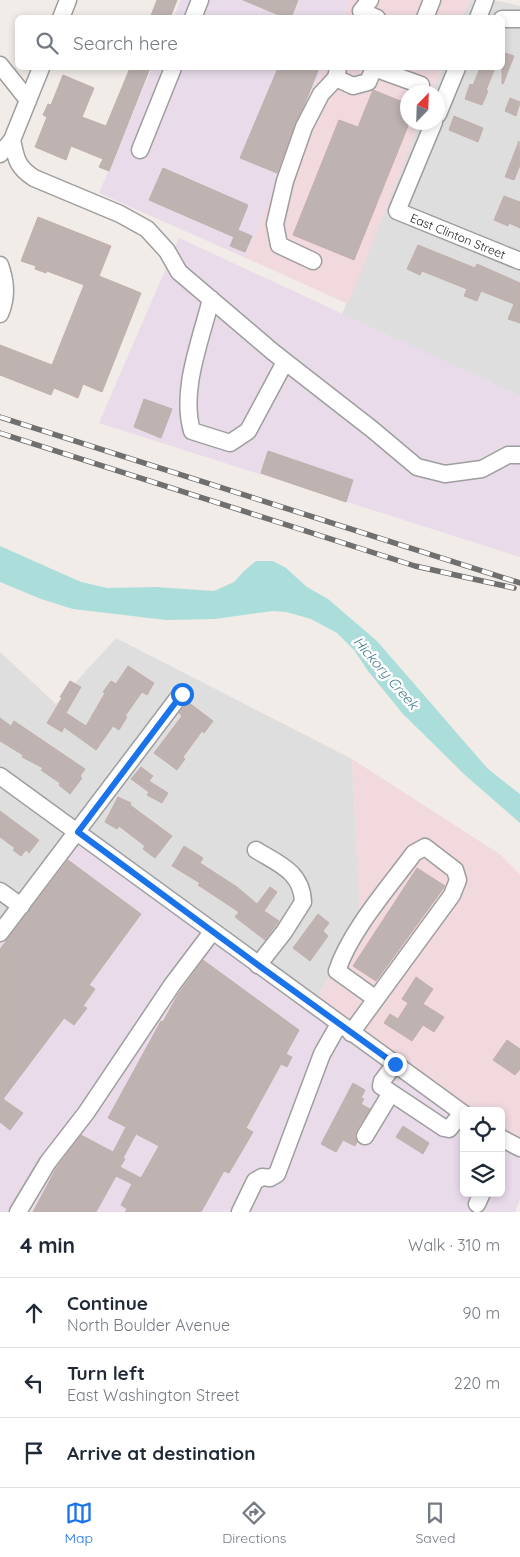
<!DOCTYPE html>
<meta charset="utf-8">
<style>
body{margin:0;font-family:Quicksand,sans-serif;background:#f6f6f7;color:#1f2937}
.controls{position:absolute;right:15px;bottom:15px;display:grid;overflow:hidden;border-radius:8px;box-shadow:0 2px 8px #0003}
.controls button{width:45px;height:45px;display:grid;place-items:center;padding:0;border:0;border-bottom:1px solid #e0e1e3;background:#fff;color:#1f2937;font:25px sans-serif}
.compass{position:absolute;left:400px;top:85px;width:45px;height:45px;border-radius:50%;background:#fff;box-shadow:0 2px 8px #0003;rotate:23deg}
.stop{position:absolute;width:15px;height:15px;margin:-11px;border:4px solid #1a73e8;border-radius:50%;background:#fff}
.stop.end{background:#1a73e8;border-color:#fff;box-shadow:0 1px 5px #0008}
.list{margin:0;padding:0;list-style:none}
h2{display:flex;justify-content:space-between;align-items:center;height:65px;margin:0;padding:0 20px;font-size:21px}
h2 small{font-size:16px;font-weight:400;color:#747a83}
.list li{display:grid;grid-template-columns:32px 1fr auto;gap:15px;align-items:center;box-sizing:border-box;height:70px;padding:0 20px;border-top:1px solid #e0e1e3}
.list b{display:block;font-size:19px;white-space:nowrap}
.list p{margin:0;font-size:16px;white-space:nowrap;color:#747a83}
.list em{font-size:16px;font-style:normal;color:#747a83}
.icon{flex:none;width:28px;height:28px;fill:none;stroke:currentColor;stroke-width:2;stroke-linecap:round;stroke-linejoin:round}
.map{position:relative;flex:none;width:520px;height:1212px;overflow:hidden}
.search{position:absolute;background:#fff;box-shadow:0 2px 8px #0003;left:15px;right:15px;top:15px;height:55px;display:flex;align-items:center;gap:12px;box-sizing:border-box;padding:0 18px;border-radius:8px;color:#747a83;font-size:19px}
.sheet{height:275px;background:#fff}
nav{display:flex;justify-content:space-around;align-items:center;box-sizing:border-box;height:70px;border-top:1px solid #e0e1e3;background:#fff;font-size:14px;color:#747a83}
nav a{display:grid;justify-items:center;gap:2px}
nav .on{color:#1a73e8}
.map>svg:first-child{display:block}
</style>
<div class="map">
<svg width="520" height="1212" viewBox="0 0 520 1212">
<rect width="100%" height="100%" fill="#f1ece8"/>
<g fill="#dfdedf">
<path d="M470,0H493L520,6V396L342,314L420,123L438,122V92H432L442,68H502V18L462,17Z"/>
<path d="M116,638L352,759L360,920L311,1010L80,840L0,943V652L56,704Z"/>
</g>
<g fill="#f1d9de">
<path d="M350,0H470L462,17L343,18Z"/>
<path d="M323,68H442L432,92H408V122L420,123L348,304L246,258Z"/>
<path d="M352,759L501,855L520,874V1144L501,1134V1111H465L315,1003L360,920Z"/>
</g>
<g fill="#e9dbea">
<path d="M181,0H350L343,17L173,18Z"/>
<path d="M152,68H323L246,258L99,193Z"/>
<path d="M179,238L520,396V557L99,423Z"/>
<path d="M80,840L464,1118V1193H501V1141L520,1151V1199L515,1212H0V943Z"/>
</g>
<path fill="#abdddb" d="M0,546L81,582L107,588L156,587L214,591L234,582L244,571L256,561H273L286,568L307,587L328,599L377,641L488,769L520,794V823L465,775L403,714L368,671L354,650L337,633L311,619L286,612L273,611L215,619L166,620L73,609L41,599L0,582Z"/>
<g fill="#beb3b1" stroke="#c3afab" fill-rule="evenodd">
<path d="M157,0H177L170,18H150Z"/>
<path d="M243,0H298L291,18H286Z"/>
<path d="M502,52L514,56L503,84H502Z"/>
<path d="M130,68H150L109,171L99,167L103,159L71,146L66,160L35,147L47,117L43,115L48,104L51,105L63,75L94,88L82,117L106,126Z"/>
<path d="M278,68H319L305,103L295,124L277,173L240,158Z"/>
<path d="M480,68H495L486,90L488,91L482,105L465,99L470,84L473,85Z"/>
<path d="M373,90L408,104V126L354,260L293,235L339,120L358,127Z"/>
<path d="M510,98L520,102L516,116L505,111Z"/>
<path d="M454,116L483,128L478,142L449,130Z"/>
<path d="M519,141L520,165L514,180L505,177Z"/>
<path d="M163,168L248,205L238,230L252,236L245,252L230,246L234,237L149,200Z"/>
<path d="M504,196L520,202V228L509,223L508,226L494,220Z"/>
<path d="M38,217L111,246L99,276L141,293L102,392L83,384L78,398L54,388L51,395L0,375V345L52,365L84,285L47,271L46,273L35,269L36,266L21,261Z"/>
<path d="M418,245L475,268L477,264L520,283V323L508,319L514,304L481,291L477,301L464,296L467,289L422,271L420,275L407,269Z"/>
<path d="M144,399L172,409L161,438L134,427Z"/>
<path d="M268,451L353,480L346,502L261,473Z"/>
<path d="M128,666L154,683L147,695L142,692L125,716L127,717L119,730L113,726L96,750L64,727L62,732L47,723L62,698L60,697L70,681L81,687L66,713L86,726L105,693L103,692L111,681L116,684Z"/>
<path d="M188,702L213,721L204,733L202,731L183,757L185,759L177,770L154,753L182,716L179,713Z"/>
<path d="M0,718L11,726L14,721L85,769L80,776L82,778L70,794L59,785L60,783L41,770L43,768L22,757L23,755L0,741Z"/>
<path d="M141,767L153,776L149,781L168,793L162,803L147,795L149,792L131,779Z"/>
<path d="M118,797L131,803L130,805L172,836L155,858L143,849L145,846L119,826L117,829L105,822Z"/>
<path d="M0,811L39,840L29,853L26,850L21,856L13,850L15,848L0,837Z"/>
<path d="M184,846L203,858L200,863L237,887L257,904L270,887L277,892L264,911L279,921L265,940L235,917L239,912L198,885L200,883L172,866Z"/>
<path d="M68,860L141,914L89,985L95,989L83,1006L87,1008L74,1025L64,1018L3,1099L23,1113L10,1130L0,1122V949Z"/>
<path d="M417,868L445,886L376,981L353,966Z"/>
<path d="M318,914L329,923L323,931L328,936L310,961L293,948Z"/>
<path d="M203,960L299,1030L286,1054L292,1057L287,1067L281,1064L246,1128L253,1132L229,1173L224,1171L201,1212H125L127,1209L121,1205L132,1184L116,1176L96,1212H33L57,1167L81,1135L113,1152L126,1127L108,1118L161,1021L163,1022L177,996ZM136,1134L159,1146L141,1178L120,1167L125,1159L123,1158Z"/>
<path d="M416,977L433,989L423,1004L444,1017L434,1032L423,1025L412,1041L384,1023L390,1014L398,1019L408,1003L402,999Z"/>
<path d="M507,1040L520,1049V1069L515,1075L493,1060Z"/>
<path d="M353,1083L365,1090L361,1098L364,1099L361,1104L370,1109L356,1131L355,1136L357,1142L355,1146L343,1140L336,1152L321,1144Z"/>
<path d="M403,1126L429,1143L423,1154L396,1137Z"/>
</g>
<g fill="none" stroke-linecap="round" stroke-linejoin="round">
<defs>
<g id="minor">
<path d="M370,0L361,11L377,18"/>
<path d="M61,18L68,0"/>
<path d="M193,18L200,0"/>
<path d="M425,18L432,0"/>
<path d="M478,18L485,0"/>
<path d="M502,19H520"/>
<path d="M0,65L28,100"/>
<path d="M338,68L336,78L353,86L368,82L374,68L421,85"/>
<path d="M438,114L457,68"/>
<path d="M434,122L397,211L520,261"/>
<path d="M12,140C16,159 17,167 34,178L120,214L147,229L167,251L179,272L273,352L373,430L417,467L445,474L482,469L508,455H520"/>
<path d="M140,150L173,68"/>
<path d="M0,154L12,140L41,68"/>
<path d="M313,261L279,245L275,224L285,181L304,127L321,94L336,78"/>
<path d="M0,265C6,281 7,298 0,314"/>
<path d="M211,299C201,340 180,390 192,431L230,443L248,431L285,362"/>
<path d="M0,776L464,1114"/>
<path d="M256,850C279,864 302,872 303,902L284,932L258,965"/>
<path d="M0,891L21,906"/>
<path d="M0,933L181,694"/>
<path d="M351,1033L452,895L458,880L455,870L425,847L414,853C389,887 350,931 337,971L376,999"/>
<path d="M395,1064L382,1081L381,1086L444,1128L449,1129L462,1113"/>
<path d="M365,1136L391,1093"/>
<path d="M501,1138L520,1148"/>
<path d="M477,1204L482,1193"/>
<path d="M18,1212L48,1162L86,1113L172,985L212,932"/>
<path d="M240,1212L255,1181L262,1177L270,1178L277,1174L322,1054L339,1024"/>
</g>
</defs>
<use href="#minor" stroke="#9e9e9e" stroke-width="19"/>
<use href="#minor" stroke="#fff" stroke-width="16"/>
<defs>
<g id="rail">
<path d="M0,417L520,583"/>
<path d="M0,433L415,566L514,588"/>
</g>
</defs>
<use href="#rail" stroke="#6f6f6f" stroke-width="5.5"/>
<use href="#rail" stroke="#fff" stroke-width="4" stroke-dasharray="11" stroke-linecap="butt"/>
</g>
<g fill="none" stroke-linecap="round" stroke-linejoin="round">
<path stroke="#1a73e8" stroke-width="6" d="M182,694L78,832L258,965L395,1064"/>
</g>
<g text-anchor="middle" dominant-baseline="central" stroke-width="5" stroke-linejoin="round" paint-order="stroke">
<g font-size="12" fill="#212121" stroke="#fff">
<text transform="translate(458 236) rotate(22)">East Clinton Street</text>
</g>
<g font-size="14" font-style="italic" fill="#437e90" stroke="#fff">
<text transform="translate(386 673) rotate(49)">Hickory Creek</text>
</g>
</g>
</svg>
<div class="controls">
<button><svg class="icon" aria-label="locate" viewBox="0 0 24 24"><circle cx="12" cy="12" r="6"/><path d="M12 2v4M12 18v4M2 12h4M18 12h4"/></svg></button>
<button><svg class="icon" aria-label="layers" viewBox="0 0 24 24"><path d="M12 4l9 5-9 5-9-5zM3 14l9 5 9-5"/></svg></button>
</div>
<svg class="compass" viewBox="-18 -18 36 36"><path d="M0-13l5 13h-10z" fill="#e53935"/><path d="M0 13l5-13h-10z" fill="#747a83"/></svg>
<div class="stop" style="left:182px;top:694px"></div>
<div class="stop end" style="left:395px;top:1064px"></div>
<div class="search"><svg class="icon" aria-label="search" viewBox="0 0 24 24"><circle cx="10" cy="10" r="6"/><path d="M15 15l6 6"/></svg>Search here</div>
</div>
<section class="sheet">
<h2>4 min<small>Walk · 310 m</small></h2>
<ul class="list">
<li><svg class="icon" aria-label="ahead" viewBox="0 0 24 24"><path d="M12 20V5M6 11l6-6 6 6"/></svg><div><b>Continue</b><p>North Boulder Avenue</p></div><em>90 m</em></li>
<li><svg class="icon" aria-label="left" viewBox="0 0 24 24"><path d="M17 20v-9H6M10 6l-5 5 5 5"/></svg><div><b>Turn left</b><p>East Washington Street</p></div><em>220 m</em></li>
<li><svg class="icon" aria-label="arrive" viewBox="0 0 24 24"><path d="M6 21V4h12l-3 4 3 4H6"/></svg><div><b>Arrive at destination</b></div></li>
</ul>
</section>
<nav>
<a class="on"><svg class="icon" aria-label="map" viewBox="0 0 24 24"><path d="M3 6l6-2 6 2 6-2v14l-6 2-6-2-6 2zM9 4v14M15 6v14"/></svg>Map</a>
<a><svg class="icon" aria-label="directions" viewBox="0 0 24 24"><path d="M12 3l9 9-9 9-9-9zM9 14v-3h6M13 9l2 2-2 2"/></svg>Directions</a>
<a><svg class="icon" aria-label="saved" viewBox="0 0 24 24"><path d="M7 4h10v16l-5-4-5 4z"/></svg>Saved</a>
</nav>
